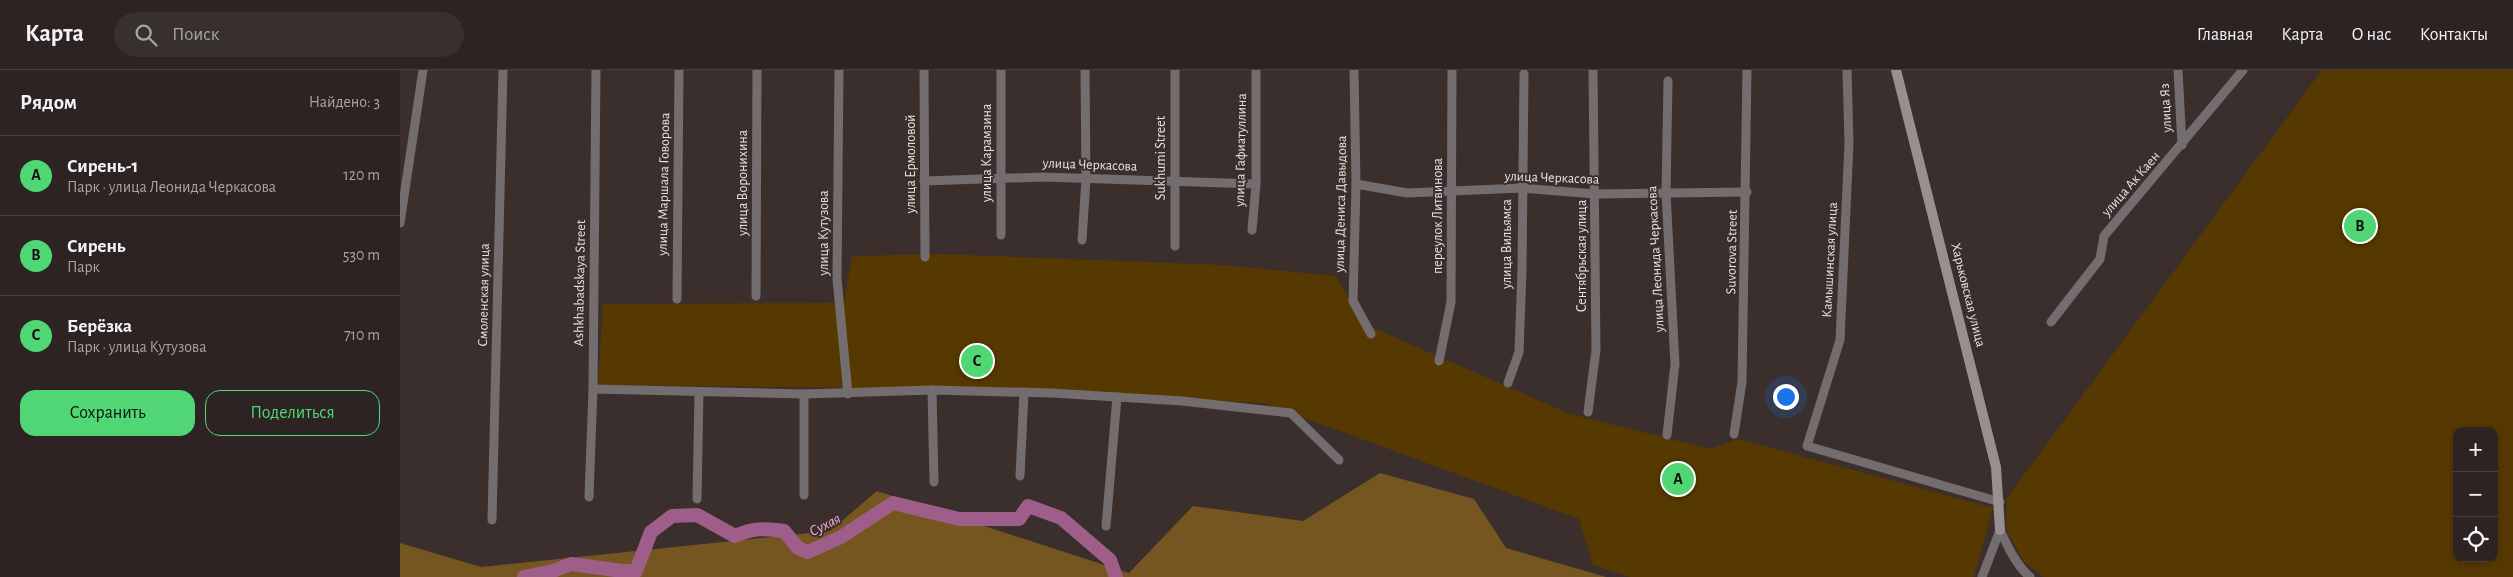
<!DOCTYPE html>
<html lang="ru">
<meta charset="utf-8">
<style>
body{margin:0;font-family:"Alegreya Sans",sans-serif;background:#382f2f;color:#f1f3f6}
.controls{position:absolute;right:15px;bottom:15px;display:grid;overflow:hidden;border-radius:10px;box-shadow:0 2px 8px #0003}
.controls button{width:45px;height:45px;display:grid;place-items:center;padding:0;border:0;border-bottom:1px solid #484040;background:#2c2322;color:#f1f3f6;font:25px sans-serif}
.you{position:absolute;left:1385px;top:326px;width:18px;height:18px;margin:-12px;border:4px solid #fff;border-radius:50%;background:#1a73e8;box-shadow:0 0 0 8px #1a73e833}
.badge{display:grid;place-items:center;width:32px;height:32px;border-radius:50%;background:#50d675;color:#111;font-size:16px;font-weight:700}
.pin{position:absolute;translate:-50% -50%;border:2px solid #fff;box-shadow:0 1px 5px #0006}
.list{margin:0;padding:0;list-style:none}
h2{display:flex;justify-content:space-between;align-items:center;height:65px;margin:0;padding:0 20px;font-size:21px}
h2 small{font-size:16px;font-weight:400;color:#a6a4a5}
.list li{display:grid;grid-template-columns:32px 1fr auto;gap:15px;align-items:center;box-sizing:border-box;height:80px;padding:0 20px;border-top:1px solid #484040}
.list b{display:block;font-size:19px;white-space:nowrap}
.list p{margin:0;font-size:16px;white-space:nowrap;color:#a6a4a5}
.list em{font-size:16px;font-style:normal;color:#a6a4a5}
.actions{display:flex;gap:10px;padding:15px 20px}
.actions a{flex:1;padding:11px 0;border:1px solid #50d675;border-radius:15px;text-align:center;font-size:18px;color:#50d675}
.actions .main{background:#50d675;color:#111}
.icon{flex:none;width:28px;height:28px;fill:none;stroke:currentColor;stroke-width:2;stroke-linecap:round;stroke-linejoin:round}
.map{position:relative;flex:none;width:2113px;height:507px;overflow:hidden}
header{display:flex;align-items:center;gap:30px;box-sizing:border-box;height:70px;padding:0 25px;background:#2c2322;border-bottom:1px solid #484040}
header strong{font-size:24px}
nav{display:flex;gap:28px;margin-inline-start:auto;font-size:18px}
.search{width:350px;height:45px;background:#382f2f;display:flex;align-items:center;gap:12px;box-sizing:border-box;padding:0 18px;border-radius:28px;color:#a6a4a5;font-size:19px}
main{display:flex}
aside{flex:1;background:#2c2322}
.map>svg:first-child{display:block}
</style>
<header>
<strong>Карта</strong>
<div class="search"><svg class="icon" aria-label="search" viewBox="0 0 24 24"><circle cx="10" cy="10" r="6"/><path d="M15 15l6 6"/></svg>Поиск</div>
<nav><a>Главная</a><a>Карта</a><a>О нас</a><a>Контакты</a></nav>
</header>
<main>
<aside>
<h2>Рядом<small>Найдено: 3</small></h2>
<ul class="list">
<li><span class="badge">A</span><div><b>Сирень-1</b><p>Парк · улица Леонида Черкасова</p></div><em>120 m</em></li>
<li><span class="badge">B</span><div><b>Сирень</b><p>Парк</p></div><em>530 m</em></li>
<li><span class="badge">C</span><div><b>Берёзка</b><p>Парк · улица Кутузова</p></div><em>710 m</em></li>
</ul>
<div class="actions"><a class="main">Сохранить</a><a>Поделиться</a></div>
</aside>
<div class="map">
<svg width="2113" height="507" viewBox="0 0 2113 507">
<rect width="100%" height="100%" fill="#3b2f2d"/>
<g fill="#563900" fill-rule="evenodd">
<path d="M1922,0H2113V507H1644L1624,492L1606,459L1607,428ZM2057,361H2094V488H2057Z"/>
<path d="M543,184L822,195L936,206L962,253L1170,344L1310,379L1338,369L1593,438L1574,507H1230L1193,495L1179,449L864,333L561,319L198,315L203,234L444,233L452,186Z"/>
</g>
<path fill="#765620" d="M980,403L1074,429L1106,478L1206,507H0V473L81,497L430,461L477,421L729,503L793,436L903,451Z"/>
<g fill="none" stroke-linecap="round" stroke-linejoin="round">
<path stroke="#9f5d89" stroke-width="14" d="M124,507L153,501L171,494L222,501H236L251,462L272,446L297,445L335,466C352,458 366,458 384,461L398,478L408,482L441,467L493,433L559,449H619L628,436L661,448L710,490L716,507"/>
<g stroke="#746d6f" stroke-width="9">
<path d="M439,0L437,209L448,324"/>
<path d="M524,0L525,187"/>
<path d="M601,0V165"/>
<path d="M954,0L956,114L953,231L971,264"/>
<path d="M1447,0L1449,73L1440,270L1407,376L1600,432"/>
<path d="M1778,0L1782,75"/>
<path d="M524,111L643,107L856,114"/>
<path d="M956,114L1007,123L1121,118L1195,124L1347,122"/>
<path d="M0,153L23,0"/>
<path d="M852,160L856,114V0"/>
<path d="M682,170L686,109L685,0"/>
<path d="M775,176V0"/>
<path d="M356,226L357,0"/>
<path d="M277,229L279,0"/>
<path d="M1651,252L1700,189L1704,166L1843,0"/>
<path d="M1039,291L1051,232L1052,0"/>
<path d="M1108,313L1119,282L1122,200L1124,4"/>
<path d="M193,319L404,324L532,320L652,323L782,331L891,343L939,390"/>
<path d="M532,320L534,412"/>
<path d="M1188,342L1196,280L1193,0"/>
<path d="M1334,364L1342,312L1347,0"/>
<path d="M1267,365L1275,294L1266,123L1268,11"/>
<path d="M620,406L624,322"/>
<path d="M404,425V324"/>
<path d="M189,427L193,319L196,0"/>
<path d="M297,429L299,323"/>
<path d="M92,450L103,0"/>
<path d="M706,456L717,327"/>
<path d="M1600,460C1608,477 1616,495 1630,507"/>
<path d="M1582,507L1600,460"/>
</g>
<path stroke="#998e90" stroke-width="10" d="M1496,0L1596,397L1600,460"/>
</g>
<g text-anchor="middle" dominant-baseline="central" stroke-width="4" stroke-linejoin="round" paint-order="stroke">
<g font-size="14" fill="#e9e1df" stroke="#3b2f2d">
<text transform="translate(1766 38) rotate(-93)">улица Яз</text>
<text transform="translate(841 80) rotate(-89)">улица Гафиатуллина</text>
<text transform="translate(587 83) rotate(-90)">улица Карамзина</text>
<text transform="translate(761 88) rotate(-90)">Sukhumi Street</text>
<text transform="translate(511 94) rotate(-90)">улица Ермоловой</text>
<text transform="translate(690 95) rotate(2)">улица Черкасова</text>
<text transform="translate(1152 108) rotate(2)">улица Черкасова</text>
<text transform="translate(343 113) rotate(-90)">улица Воронихина</text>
<text transform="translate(264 114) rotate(-89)">улица Маршала Говорова</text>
<text transform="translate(1731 114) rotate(-49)">улица Ак Каен</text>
<text transform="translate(941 134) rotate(-89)">улица Дениса Давыдова</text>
<text transform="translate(1038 146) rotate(-90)">переулок Литвинова</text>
<text transform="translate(424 163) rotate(-90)">улица Кутузова</text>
<text transform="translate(1107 174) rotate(-90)">улица Вильямса</text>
<text transform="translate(1332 182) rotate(-89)">Suvorova Street</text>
<text transform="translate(1182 186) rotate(-90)">Сентябрьская улица</text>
<text transform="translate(1256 189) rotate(-93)">улица Леонида Черкасова</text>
<text transform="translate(1430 190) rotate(-87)">Камышинская улица</text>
<text transform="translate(180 213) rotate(-89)">Ashkhabadskaya Street</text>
<text transform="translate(84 225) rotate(-89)">Смоленская улица</text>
<text transform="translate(1568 225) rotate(76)">Харьковская улица</text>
</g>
<g font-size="15" font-style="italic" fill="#f7acdd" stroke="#3b2f2d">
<text transform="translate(425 455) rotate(-27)">Сухая</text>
</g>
</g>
</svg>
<div class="controls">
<button>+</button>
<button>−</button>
<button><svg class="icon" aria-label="locate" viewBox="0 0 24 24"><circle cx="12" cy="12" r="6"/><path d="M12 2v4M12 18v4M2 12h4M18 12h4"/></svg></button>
</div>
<div class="you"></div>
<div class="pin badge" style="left:1278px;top:409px">A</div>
<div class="pin badge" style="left:1960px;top:156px">B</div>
<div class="pin badge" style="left:577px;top:291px">C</div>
</div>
</main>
